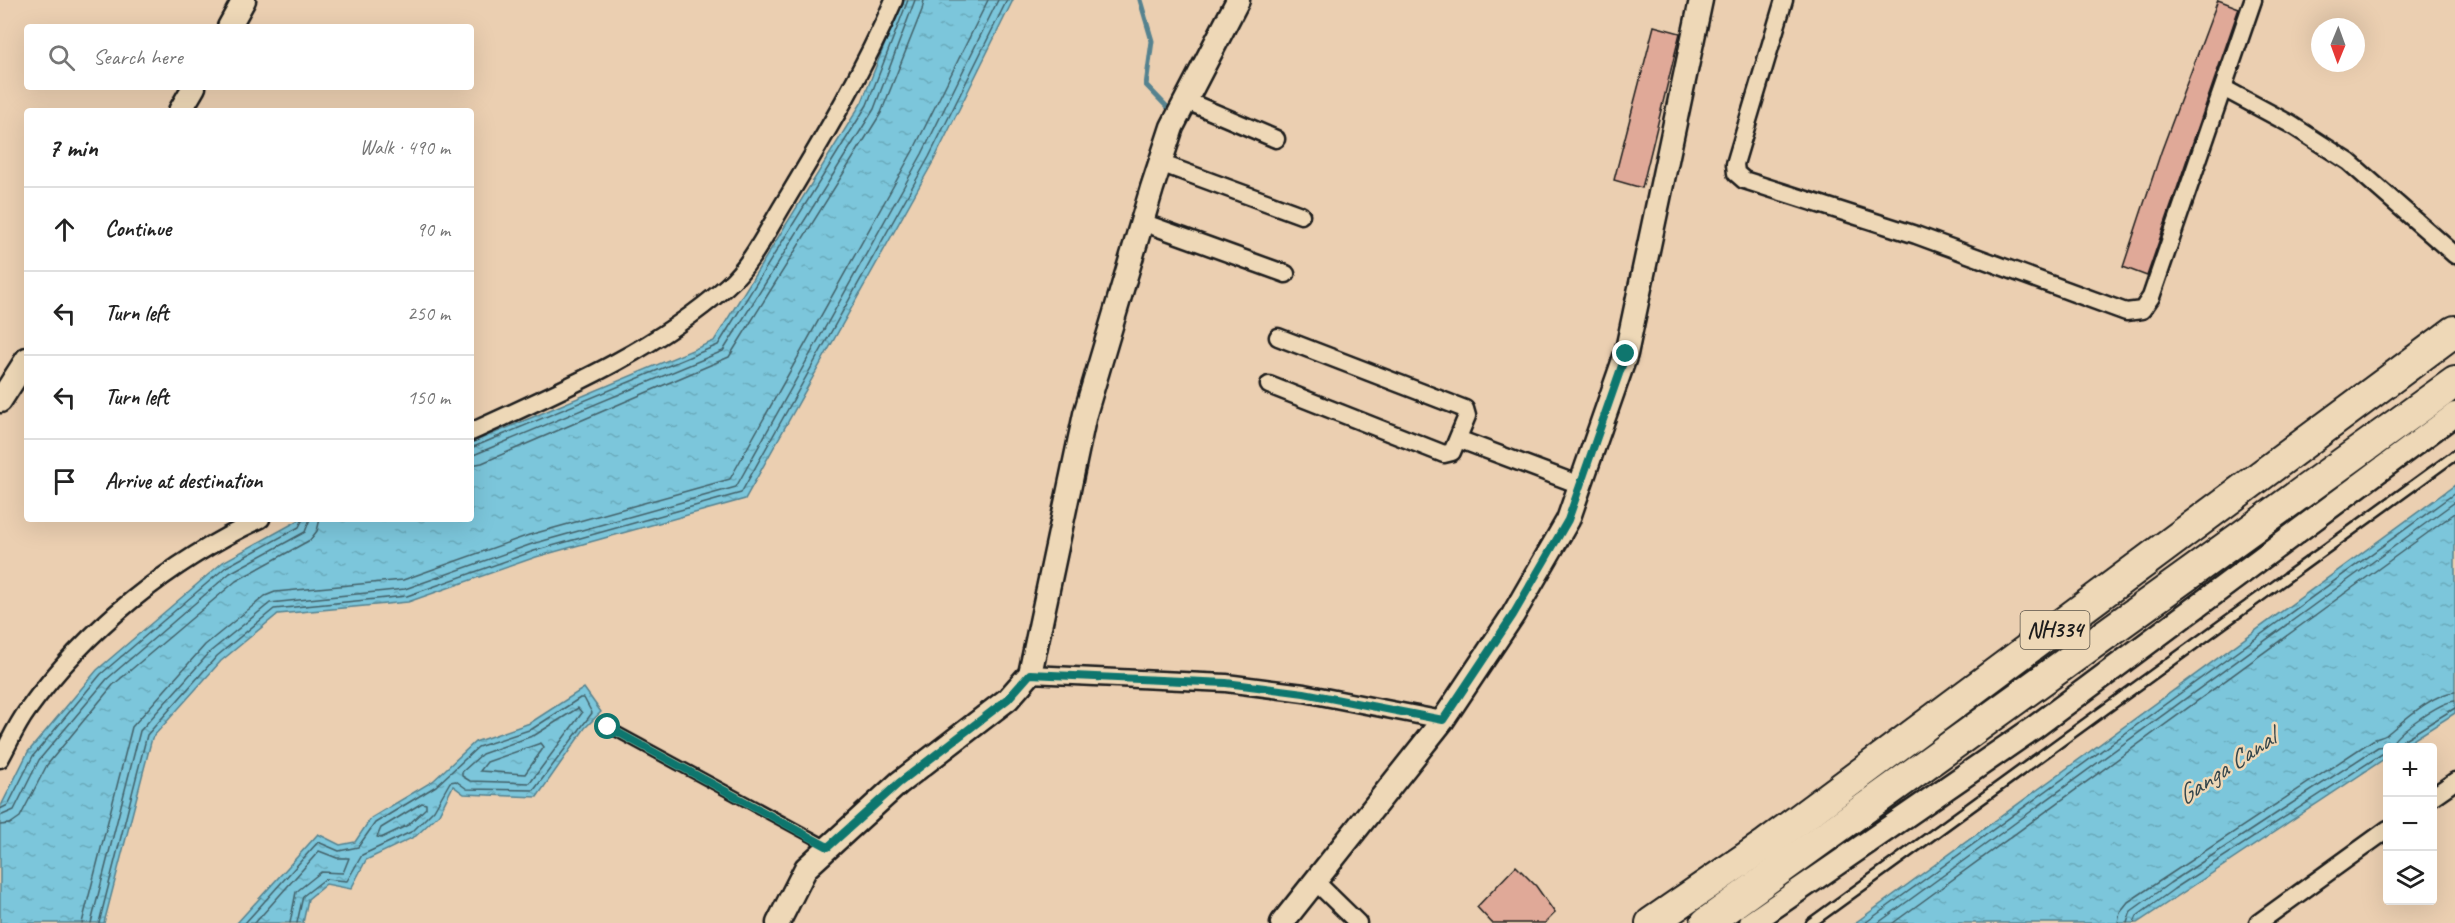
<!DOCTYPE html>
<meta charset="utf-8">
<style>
body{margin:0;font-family:Caveat,sans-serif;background:#f2f2f2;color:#222}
.controls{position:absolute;right:18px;bottom:18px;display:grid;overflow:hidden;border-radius:6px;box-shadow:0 6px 24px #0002}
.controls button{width:54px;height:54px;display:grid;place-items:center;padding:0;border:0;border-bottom:2px solid #e0e0e0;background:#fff;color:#222;font:30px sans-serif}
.compass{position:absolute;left:2311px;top:18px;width:54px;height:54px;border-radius:50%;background:#fff;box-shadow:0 6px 24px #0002;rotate:181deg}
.stop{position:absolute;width:18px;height:18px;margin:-14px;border:4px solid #0f766e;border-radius:50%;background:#fff}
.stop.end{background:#0f766e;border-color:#fff;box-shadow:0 2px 6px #0008}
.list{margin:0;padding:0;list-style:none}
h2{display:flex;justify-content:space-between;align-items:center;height:78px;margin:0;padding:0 24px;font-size:26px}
h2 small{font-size:20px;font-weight:400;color:#767676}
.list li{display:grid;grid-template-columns:39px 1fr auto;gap:18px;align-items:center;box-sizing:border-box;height:84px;padding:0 24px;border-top:2px solid #e0e0e0}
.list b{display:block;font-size:22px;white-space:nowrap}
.list em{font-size:20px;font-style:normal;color:#767676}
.icon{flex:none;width:33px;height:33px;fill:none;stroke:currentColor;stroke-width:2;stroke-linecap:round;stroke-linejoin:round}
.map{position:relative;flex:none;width:2455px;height:923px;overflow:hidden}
.search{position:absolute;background:#fff;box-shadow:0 6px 24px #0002;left:24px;top:24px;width:450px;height:66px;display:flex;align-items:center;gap:15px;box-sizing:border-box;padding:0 21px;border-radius:6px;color:#767676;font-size:22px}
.panel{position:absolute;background:#fff;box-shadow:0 6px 24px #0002;left:24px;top:108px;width:450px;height:414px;border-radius:6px}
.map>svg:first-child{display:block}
</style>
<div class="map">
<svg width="2455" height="923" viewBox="0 0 2455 923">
<defs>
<pattern id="water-ripples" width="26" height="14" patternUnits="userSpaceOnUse" patternTransform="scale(1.5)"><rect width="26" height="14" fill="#7bc6db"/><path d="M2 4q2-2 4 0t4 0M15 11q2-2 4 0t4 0" fill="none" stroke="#6aaabb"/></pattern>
</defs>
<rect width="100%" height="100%" fill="#ebcfb1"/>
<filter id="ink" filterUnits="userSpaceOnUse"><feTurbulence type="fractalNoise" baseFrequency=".0167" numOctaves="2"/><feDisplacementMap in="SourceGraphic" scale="12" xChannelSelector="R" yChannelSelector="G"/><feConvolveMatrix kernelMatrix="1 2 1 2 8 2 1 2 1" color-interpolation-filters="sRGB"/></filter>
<g filter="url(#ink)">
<g fill="url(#water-ripples)" stroke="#55828f" stroke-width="1.5">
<path d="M902,0H1013L934,160L745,499L536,557L408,602L278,614L221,661L152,738L104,923H0V808L28,752L97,670L223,562L301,519H471V443L714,341L862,102Z"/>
<path d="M2455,485V713L2402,747L2388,748L2387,757L2137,923H1855Z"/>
<path d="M584,688L601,712L585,728L537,797L464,794L453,786L439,814L416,836L366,860L351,889L326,884L308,899L303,923H237L318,834L340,845L355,842L371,818L433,781L475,742L530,723Z"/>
</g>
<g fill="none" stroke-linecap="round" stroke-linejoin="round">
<g stroke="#426068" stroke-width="1.5">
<path d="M471,448L718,345L867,105L908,0"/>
<path d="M471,456L723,351L874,109L915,0"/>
<path d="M471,465L482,463L729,357L881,113L922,10L924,0"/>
<path d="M578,708L582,713L530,783L470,781L462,776V772L482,754L535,735Z"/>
<path d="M541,743L544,747L525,774L480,771L487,762Z"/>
<path d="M2400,748L2403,740L2455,708"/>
<path d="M422,803L426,804V808L408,825L381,838L377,837L381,828Z"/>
<path d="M0,809L8,805L33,756L101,674L226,567L299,527L303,519"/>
<path d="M0,816L14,810L39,760L107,679L230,573L305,532L310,519"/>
<path d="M0,825L10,824L20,817L47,765L113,685L236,581L310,540L317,531L320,519"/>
<path d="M82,923L132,727L205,645L265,596L275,592L403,580L529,535L730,479L914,149L988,0"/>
<path d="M91,923L140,731L211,651L270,603L405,589L532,544L736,487L922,154L998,0"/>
<path d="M99,923L147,735L217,656L274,609L407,596L534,551L741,493L929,157L1007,0"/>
<path d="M245,923L318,842L339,851L358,847L375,823L436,786L478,747L532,729L580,698H584L592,713L534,790L467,789L456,781L450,782L434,810L413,831L362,855L347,881L325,879L303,896L297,923"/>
<path d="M255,923L319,851L337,858H349L343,873L321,872L296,892L290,923"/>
<path d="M1865,923L2455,493"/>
<path d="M1878,923L2455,502"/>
<path d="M1893,923L2455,513"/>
<path d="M2118,923L2120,912L2128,902L2373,740C2377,738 2383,737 2386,735C2403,721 2433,693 2455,692"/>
<path d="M2127,923L2131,911L2170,883L2378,747L2391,745C2397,732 2440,702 2455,701"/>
<path d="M2134,923L2137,916L2174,889L2382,754L2388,753"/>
</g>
<path stroke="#55828f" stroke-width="5" d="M1140,0L1152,41L1146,85L1172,112"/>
</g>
<g fill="#e0a998" stroke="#1c1c1c" stroke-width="1.5">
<path d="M2218,0L2239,8L2147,276L2123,267L2161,152Z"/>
<path d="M1654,26L1680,33L1642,188L1614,180Z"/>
<path d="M1516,866L1536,886L1555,913L1545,923H1492L1477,907Z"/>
</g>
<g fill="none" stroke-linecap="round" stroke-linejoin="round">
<defs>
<g id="lane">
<path d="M608,727L828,846"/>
<path d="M1811,923L2455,455"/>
</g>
<g id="street">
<path d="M1784,0L1735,164L1736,173L1744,180L1916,235L2126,312L2142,310L2151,297L2253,0"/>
<path d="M2225,89L2290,124L2349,162L2455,255"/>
<path d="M1187,101L1276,139"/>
<path d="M1160,163L1301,215"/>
<path d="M1142,222L1286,274"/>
<path d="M1269,385L1444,454L1452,452L1467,416L1465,409L1278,337"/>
<path d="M471,432C560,391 653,352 727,286C752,264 768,229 786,200C825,135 864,70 894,0"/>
<path d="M1458,439L1580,485"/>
<path d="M1030,674L1226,683L1304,693L1443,720"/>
<path d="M0,759C9,743 16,726 27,711C86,629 170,561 261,519"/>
<path d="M2432,797L2455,781"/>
<path d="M1315,881L1358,923"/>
<path d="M2258,923L2388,829"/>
</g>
<g id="secondary">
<path d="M229,27L244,0"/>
<path d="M180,111L194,87"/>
<path d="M0,401L27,359"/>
<path d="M778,923L806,868L899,783L1008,699L1030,674L1085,414L1152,188L1172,127L1238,0"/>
<path d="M1282,923L1443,720L1513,615L1568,520L1626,354L1701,0"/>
<path d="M1751,923L2035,727L2455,414"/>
</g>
<g id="highway">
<path d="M1651,923L1766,844L2455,331"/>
<path d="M1706,923L2455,382"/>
</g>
</defs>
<use href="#lane" stroke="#1c1c1c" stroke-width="13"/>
<use href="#street" stroke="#1c1c1c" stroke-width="21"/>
<use href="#secondary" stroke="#1c1c1c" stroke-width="27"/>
<use href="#highway" stroke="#1c1c1c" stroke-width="34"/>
<use href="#lane" stroke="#eed8b7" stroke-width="8"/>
<use href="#street" stroke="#eed8b7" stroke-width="16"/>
<use href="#secondary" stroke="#eed8b7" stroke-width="22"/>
<use href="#highway" stroke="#eed8b7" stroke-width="30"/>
</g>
</g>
<g fill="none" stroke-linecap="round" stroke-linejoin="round" filter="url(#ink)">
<path stroke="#0f766e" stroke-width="8" d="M608,727L828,847L899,783L1008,699L1030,674L1226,683L1304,693L1443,720L1513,615L1568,520L1626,354"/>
</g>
<g text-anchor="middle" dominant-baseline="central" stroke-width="5" stroke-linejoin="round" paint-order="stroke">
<rect fill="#eed8b7" stroke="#5b544a" stroke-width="1.5" x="2020.5" y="611" width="69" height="38" rx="4.5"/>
<g font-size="22" font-weight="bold" fill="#1c1c1c">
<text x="2055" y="630">NH334</text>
</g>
<g font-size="26" font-style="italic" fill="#34464c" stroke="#eed8b7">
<text transform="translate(2226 767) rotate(-34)">Ganga Canal</text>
</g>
</g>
</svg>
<div class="controls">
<button>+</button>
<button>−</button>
<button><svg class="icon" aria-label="layers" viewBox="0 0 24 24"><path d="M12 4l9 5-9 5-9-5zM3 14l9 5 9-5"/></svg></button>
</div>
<svg class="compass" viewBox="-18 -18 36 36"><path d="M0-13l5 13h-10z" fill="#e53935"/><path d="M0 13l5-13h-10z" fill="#767676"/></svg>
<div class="stop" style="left:608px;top:727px"></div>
<div class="stop end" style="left:1626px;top:354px"></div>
<div class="search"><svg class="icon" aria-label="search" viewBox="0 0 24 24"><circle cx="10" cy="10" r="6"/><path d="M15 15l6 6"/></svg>Search here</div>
<section class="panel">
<h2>7 min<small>Walk · 490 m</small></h2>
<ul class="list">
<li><svg class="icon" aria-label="ahead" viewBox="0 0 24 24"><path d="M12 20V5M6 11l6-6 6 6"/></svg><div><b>Continue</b></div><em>90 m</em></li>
<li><svg class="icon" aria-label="left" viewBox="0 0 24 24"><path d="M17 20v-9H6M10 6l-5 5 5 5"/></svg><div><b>Turn left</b></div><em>250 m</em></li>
<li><svg class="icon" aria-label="left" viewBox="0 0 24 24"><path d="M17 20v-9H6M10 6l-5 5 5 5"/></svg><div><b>Turn left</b></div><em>150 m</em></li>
<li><svg class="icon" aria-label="arrive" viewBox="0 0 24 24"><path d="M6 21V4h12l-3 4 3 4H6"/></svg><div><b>Arrive at destination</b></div></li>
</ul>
</section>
</div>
